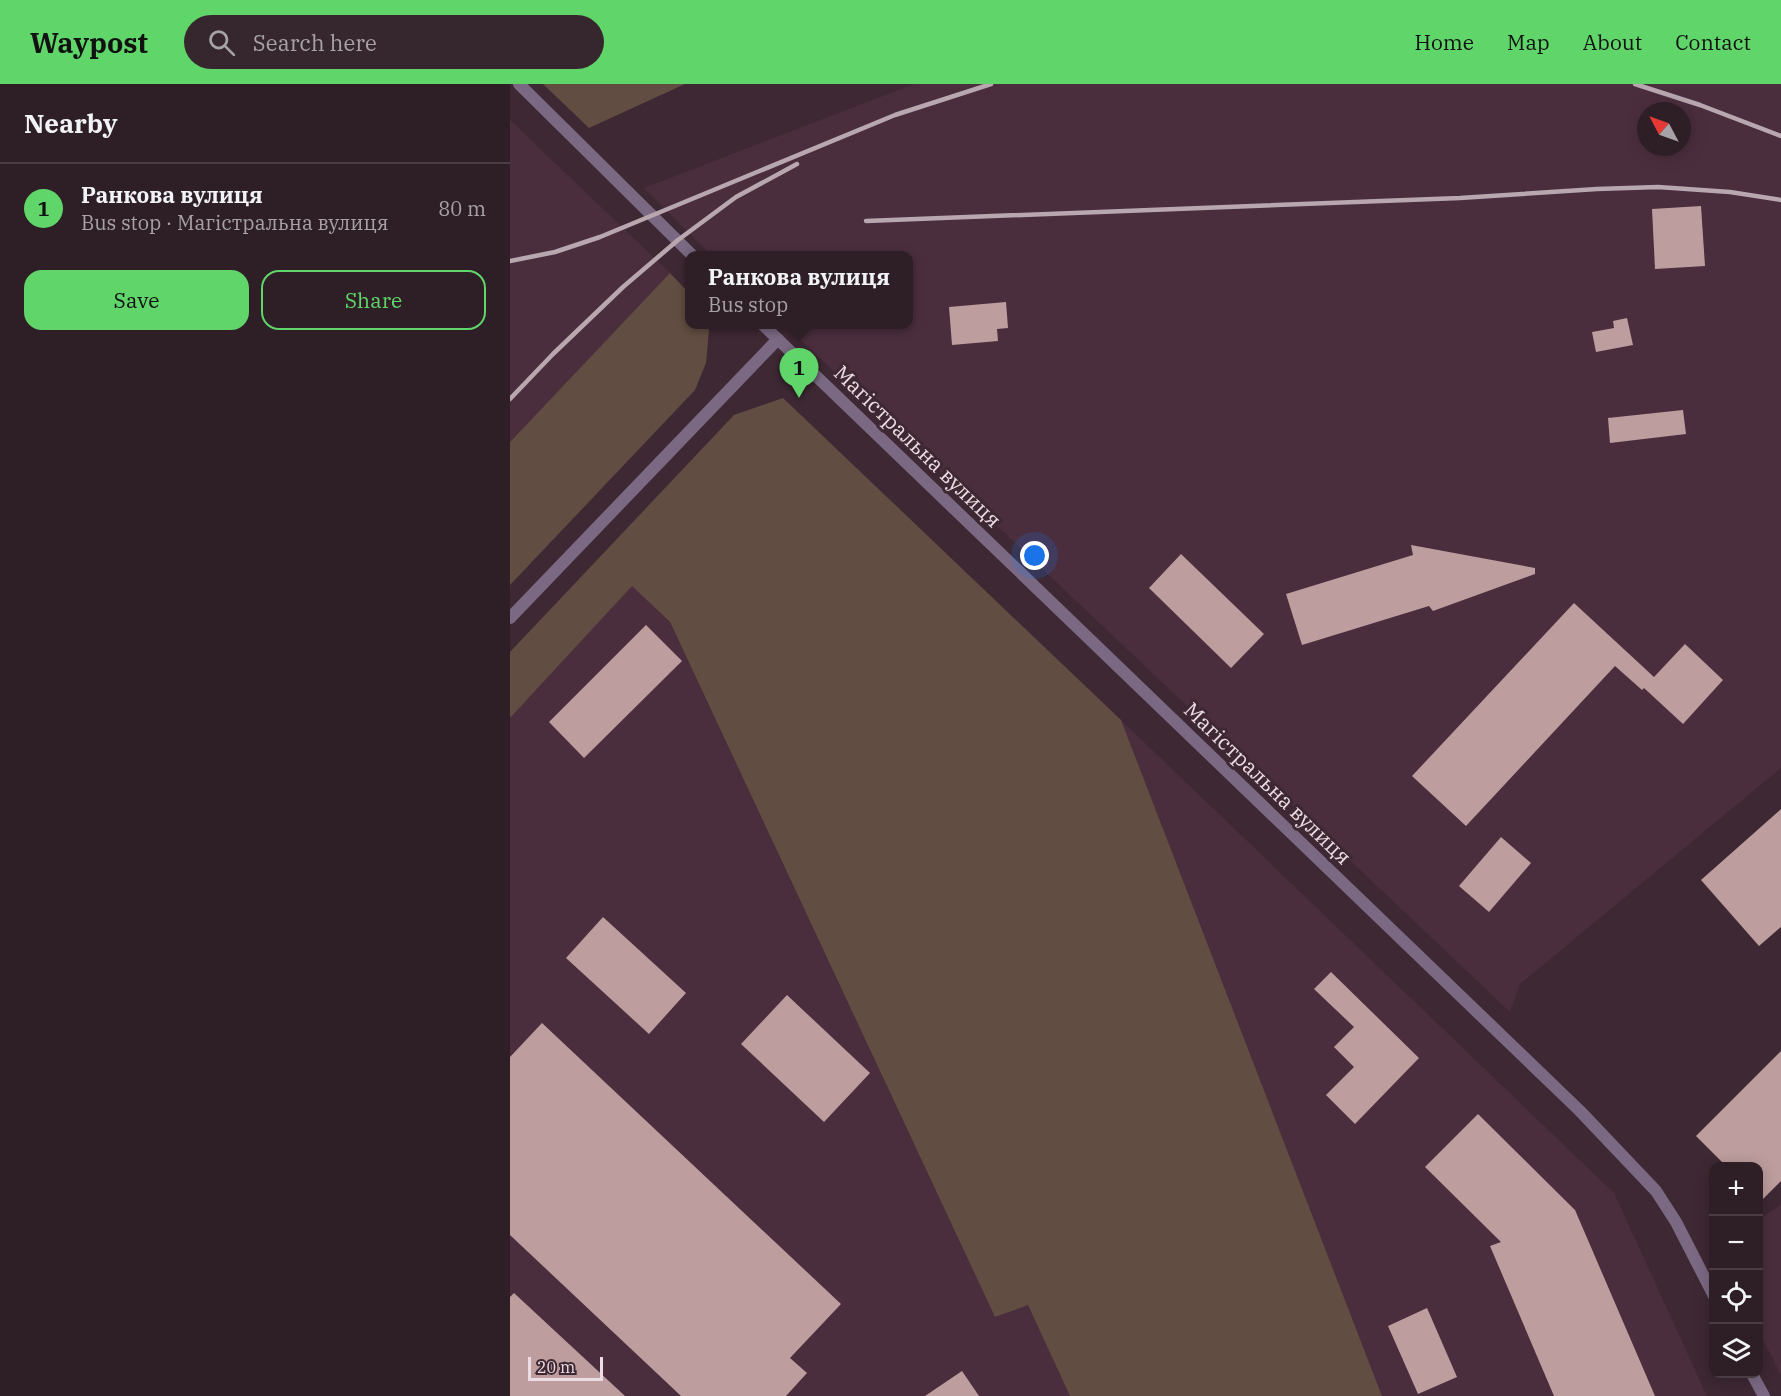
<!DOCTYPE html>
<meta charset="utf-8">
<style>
body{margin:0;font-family:"IBM Plex Serif",serif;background:#36272e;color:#f1f3f6}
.controls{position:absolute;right:18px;bottom:18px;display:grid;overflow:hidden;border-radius:12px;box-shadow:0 3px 15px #0003}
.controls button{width:54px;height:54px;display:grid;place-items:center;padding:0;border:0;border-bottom:2px solid #493c43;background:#2e1e26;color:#f1f3f6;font:30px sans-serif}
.compass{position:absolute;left:1127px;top:18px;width:54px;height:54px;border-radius:50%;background:#2e1e26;box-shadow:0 3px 15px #0003;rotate:311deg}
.scale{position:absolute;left:18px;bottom:15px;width:75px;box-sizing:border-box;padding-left:6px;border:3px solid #ecdde4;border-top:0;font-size:16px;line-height:21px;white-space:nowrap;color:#ecdde4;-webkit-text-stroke:4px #3e2833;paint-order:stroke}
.you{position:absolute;left:525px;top:472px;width:21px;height:21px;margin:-15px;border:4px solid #fff;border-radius:50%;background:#1a73e8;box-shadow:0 0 0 9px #1a73e833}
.badge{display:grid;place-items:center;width:39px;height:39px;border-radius:50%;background:#60d56a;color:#111;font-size:20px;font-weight:700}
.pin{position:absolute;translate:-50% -50px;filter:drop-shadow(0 2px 3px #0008)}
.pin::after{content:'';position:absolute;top:32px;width:21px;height:18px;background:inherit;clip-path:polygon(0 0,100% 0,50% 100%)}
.popup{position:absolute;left:175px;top:167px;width:228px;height:78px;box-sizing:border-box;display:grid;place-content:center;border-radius:12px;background:#2e1e26;filter:drop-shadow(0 2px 4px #0005);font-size:20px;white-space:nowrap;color:#a7a2a7}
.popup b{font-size:22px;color:#f1f3f6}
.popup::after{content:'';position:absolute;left:50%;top:100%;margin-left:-12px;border:12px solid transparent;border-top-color:#2e1e26}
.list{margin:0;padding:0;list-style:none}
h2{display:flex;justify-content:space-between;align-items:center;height:78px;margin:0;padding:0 24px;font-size:26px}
h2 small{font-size:20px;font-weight:400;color:#a7a2a7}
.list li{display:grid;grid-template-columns:39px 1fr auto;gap:18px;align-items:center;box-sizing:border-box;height:90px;padding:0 24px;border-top:2px solid #493c43}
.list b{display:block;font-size:22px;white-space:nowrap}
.list p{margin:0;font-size:20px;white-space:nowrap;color:#a7a2a7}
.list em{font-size:20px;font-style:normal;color:#a7a2a7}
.actions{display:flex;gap:12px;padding:18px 24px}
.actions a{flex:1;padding:14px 0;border:2px solid #60d56a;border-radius:18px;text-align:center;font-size:21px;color:#60d56a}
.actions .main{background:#60d56a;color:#111}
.icon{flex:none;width:33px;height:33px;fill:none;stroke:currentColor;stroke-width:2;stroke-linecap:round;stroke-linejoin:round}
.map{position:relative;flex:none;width:1271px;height:1312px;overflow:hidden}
header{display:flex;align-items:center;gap:36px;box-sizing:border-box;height:84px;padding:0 30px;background:#60d56a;color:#111}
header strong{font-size:28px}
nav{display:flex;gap:33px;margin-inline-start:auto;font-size:21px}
.search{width:420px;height:54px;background:#36272e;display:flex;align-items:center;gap:15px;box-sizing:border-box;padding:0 21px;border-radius:33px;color:#a7a2a7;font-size:22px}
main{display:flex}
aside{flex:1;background:#2e1e26}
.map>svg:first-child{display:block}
</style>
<header>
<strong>Waypost</strong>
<div class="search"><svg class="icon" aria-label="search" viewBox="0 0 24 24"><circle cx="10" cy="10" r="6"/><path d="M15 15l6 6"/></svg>Search here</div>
<nav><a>Home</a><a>Map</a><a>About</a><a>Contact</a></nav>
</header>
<main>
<aside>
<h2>Nearby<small></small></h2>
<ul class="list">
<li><span class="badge">1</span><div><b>Ранкова вулиця</b><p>Bus stop · Магістральна вулиця</p></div><em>80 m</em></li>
</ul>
<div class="actions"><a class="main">Save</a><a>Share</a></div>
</aside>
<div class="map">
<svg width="1271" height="1312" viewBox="0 0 1271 1312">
<rect width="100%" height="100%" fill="#3e2833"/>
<g fill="#4b2e3e" fill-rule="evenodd">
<path d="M404,0H1271V684L1010,900L1000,928L275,241L398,240V172L201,171L134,104ZM1136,27H1172V63H1136Z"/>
<path d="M0,36L160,189L0,358Z"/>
<path d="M122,501L160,539L485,1233L518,1220L560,1312H0V634Z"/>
<path d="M611,636L1104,1109L1197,1312H872Z"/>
<path d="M1271,1121V1291L1248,1246L1249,1135Z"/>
</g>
<g fill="#624d42">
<path d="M33,0H175L79,44Z"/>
<path d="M160,189L179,209L180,240L197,241L199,246L196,279L185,306L0,501V358Z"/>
<path d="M273,314L611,636L872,1312H560L518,1221L485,1233L160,538L122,502L0,634V568L224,331Z"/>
</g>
<g fill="#bd9d9d">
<path d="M1191,122L1195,182L1145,185L1142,125Z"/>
<path d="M496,218L498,244L487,245L488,257L442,261L439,223Z"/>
<path d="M1117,234L1123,261L1086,268L1082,248L1104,244L1103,237Z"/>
<path d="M1173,326L1176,350L1100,359L1098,334Z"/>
<path d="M901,461L1025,484V490L923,527L919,522L792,561L776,510L903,471Z"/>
<path d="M671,470L754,550L721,584L639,504Z"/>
<path d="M1064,519L1144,593L1175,560L1213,596L1173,640L1134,604L1132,606L1105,582L956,742L902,692Z"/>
<path d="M136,541L172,577L74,674L39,638Z"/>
<path d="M1271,725V843L1249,862L1191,796Z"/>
<path d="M991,753L1021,779L979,828L949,802Z"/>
<path d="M93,833L176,909L139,950L56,874Z"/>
<path d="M821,888L909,974L845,1040L816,1011L844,983L824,963L844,943L804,905Z"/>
<path d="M277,911L360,989L314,1038L231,960Z"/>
<path d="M32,939L331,1220L280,1274L297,1289L276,1312H171L0,1151V973Z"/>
<path d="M1271,967V1097L1251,1117L1248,1115V1082H1216L1186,1052Z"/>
<path d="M968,1030L1065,1126L1145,1312H1044L980,1162L991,1158L915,1083Z"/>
<path d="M4,1209L115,1312H0V1213Z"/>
<path d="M917,1224L947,1293L908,1310L878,1242Z"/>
<path d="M452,1287L469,1312H415Z"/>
</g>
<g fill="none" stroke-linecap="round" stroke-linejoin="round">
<g stroke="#7b6983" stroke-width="12">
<path d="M9,0L183,172"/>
<path d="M252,240L1070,1027L1146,1107L1166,1138L1204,1212"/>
<path d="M0,534L268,255"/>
<path d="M1242,1290L1254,1312"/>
</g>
<g stroke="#b8a7af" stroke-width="4.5">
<path d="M1125,0L1190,21L1271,52"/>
<path d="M356,137L950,114L1087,105L1148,103L1220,108L1271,116"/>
<path d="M0,177L45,168L90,153L385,31L481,0"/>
<path d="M0,315L43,270L113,203L168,156L226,113L287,80"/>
</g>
</g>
<g text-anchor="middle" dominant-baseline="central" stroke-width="6" stroke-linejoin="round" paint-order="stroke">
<g font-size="21" fill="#ecdde4" stroke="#3e2833">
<text transform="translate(408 362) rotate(44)">Магістральна вулиця</text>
<text transform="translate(758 699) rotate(44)">Магістральна вулиця</text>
</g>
</g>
</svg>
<div class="controls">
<button>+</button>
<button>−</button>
<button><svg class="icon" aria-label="locate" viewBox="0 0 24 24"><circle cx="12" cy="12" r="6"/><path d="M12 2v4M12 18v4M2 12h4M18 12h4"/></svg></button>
<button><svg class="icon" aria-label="layers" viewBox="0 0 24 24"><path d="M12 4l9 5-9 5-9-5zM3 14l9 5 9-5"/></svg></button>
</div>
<svg class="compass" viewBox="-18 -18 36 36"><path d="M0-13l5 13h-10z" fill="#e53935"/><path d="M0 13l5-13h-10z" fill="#a7a2a7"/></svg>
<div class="scale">20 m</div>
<div class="you"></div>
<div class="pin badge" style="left:289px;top:314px">1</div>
<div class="popup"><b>Ранкова вулиця</b>Bus stop</div>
</div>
</main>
